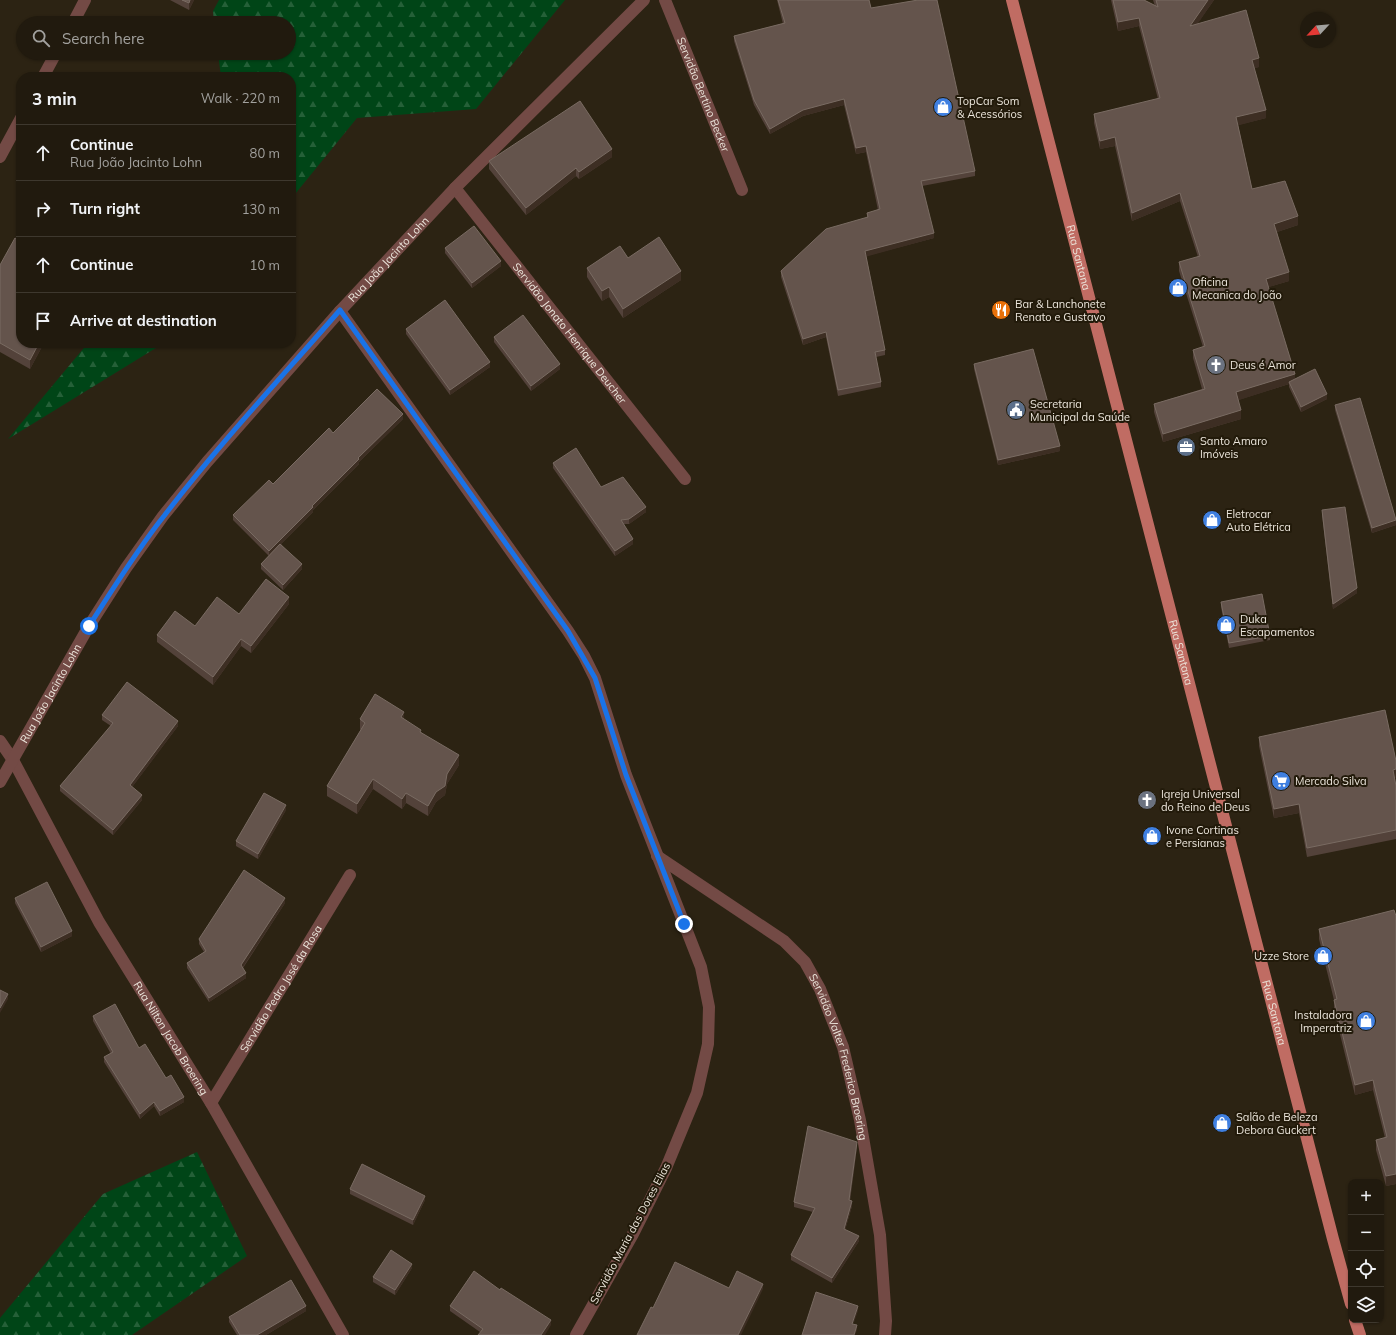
<!DOCTYPE html>
<meta charset="utf-8">
<style>
body{margin:0;font-family:Mulish,sans-serif;background:#292317;color:#f1f3f6}
.controls{position:absolute;right:12px;bottom:12px;display:grid;overflow:hidden;border-radius:8px;box-shadow:0 1px 3px #0004}
.controls button{width:36px;height:36px;display:grid;place-items:center;padding:0;border:0;border-bottom:1px solid #3e382e;background:#211a0e;color:#f1f3f6;font:20px sans-serif}
.compass{position:absolute;left:1300px;top:12px;width:36px;height:36px;border-radius:50%;background:#211a0e;box-shadow:0 1px 3px #0004;rotate:244deg}
.stop{position:absolute;width:12px;height:12px;margin:-9px;border:3px solid #1a73e8;border-radius:50%;background:#fff}
.stop.end{background:#1a73e8;border-color:#fff;box-shadow:0 1px 4px #0008}
.list{margin:0;padding:0;list-style:none}
h2{display:flex;justify-content:space-between;align-items:center;height:52px;margin:0;padding:0 16px;font-size:17px}
h2 small{font-size:13px;font-weight:400;color:#a2a19e}
.list li{display:grid;grid-template-columns:26px 1fr auto;gap:12px;align-items:center;box-sizing:border-box;height:56px;padding:0 16px;border-top:1px solid #3e382e}
.list b{display:block;font-size:15px;white-space:nowrap}
.list p{margin:0;font-size:13px;white-space:nowrap;color:#a2a19e}
.list em{font-size:13px;font-style:normal;color:#a2a19e}
.icon{flex:none;width:22px;height:22px;fill:none;stroke:currentColor;stroke-width:2;stroke-linecap:round;stroke-linejoin:round}
.map{position:relative;flex:none;width:1396px;height:1335px;overflow:hidden}
.search{position:absolute;background:#211a0e;box-shadow:0 1px 3px #0004;left:16px;top:16px;width:280px;height:44px;display:flex;align-items:center;gap:10px;box-sizing:border-box;padding:0 14px;border-radius:22px;color:#a2a19e;font-size:15px}
.panel{position:absolute;background:#211a0e;box-shadow:0 1px 3px #0004;left:16px;top:72px;width:280px;height:276px;border-radius:16px}
.map>svg:first-child{display:block}
</style>
<div class="map">
<svg width="1396" height="1335" viewBox="0 0 1396 1335">
<defs>
<pattern id="forest-firs" width="22" height="20" patternUnits="userSpaceOnUse"><rect width="22" height="20" fill="#004517"/><path d="M5 1l3.5 6h-7zM16 11l3.5 6h-7z" fill="#256038"/></pattern>
</defs>
<rect width="100%" height="100%" fill="#2c2313"/>
<g fill="url(#forest-firs)">
<path d="M219,0H565L476,109L357,118L291,199V77H221L218,53H289V23H214L213,11Z"/>
<path d="M88,343H164L8,439Z"/>
<path d="M197,1152L247,1256L132,1335H0V1318L103,1194Z"/>
</g>
<g fill="none" stroke-linecap="round" stroke-linejoin="round">
<g stroke="#734a45" stroke-width="12">
<path id="s1" d="M665,0L742,190"/>
<path d="M73,23L85,0"/>
<path d="M43,77L56,53"/>
<path d="M0,157L21,118"/>
<path id="s2" d="M455,188L685,479"/>
<path d="M340,311L568,631L584,656L595,678L626,775L701,967L709,1007L708,1044L697,1093L666,1168L633,1234L576,1335"/>
<path id="s3" d="M0,741L13,760L99,922L211,1103L343,1335"/>
<path id="s4" d="M0,782L89,626L126,568L163,516L207,462L340,311L455,188L644,0"/>
<path id="s5" d="M657,856L784,941L805,962L820,989L843,1047L860,1120L880,1235L886,1321L885,1335"/>
<path id="s6" d="M211,1103L350,875"/>
</g>
<g stroke="#c06c63" stroke-width="12">
<path id="s7" d="M1012,0L1333,1239L1351,1304"/>
<path d="M1355,1320L1360,1335"/>
</g>
</g>
<g fill="#53423a">
<path d="M170,0H194L189,10Z"/>
<path d="M777,0H869L871,8L975,171V176L922,186L934,238L866,256L885,350V355L876,357L881,382V387L838,396L826,337L803,345L781,277V271L867,218V213L878,210L866,152L856,154L844,105L803,116L770,134L754,105L734,41V36L783,24Z"/>
<path d="M1111,0H1144L1155,6L1153,0H1214L1197,24L1259,67L1254,68L1266,118L1238,125L1252,189L1298,225L1277,232L1289,281L1268,287L1295,379L1327,399L1301,412L1289,387V384L1238,400L1241,419L1163,442L1154,412V404L1202,389L1193,358V350L1203,347L1179,271V262L1198,257L1180,201L1132,221L1115,146L1100,149L1094,123V114L1158,99L1139,26L1118,31Z"/>
<path d="M612,157L579,179L576,176L526,215L489,169V161Z"/>
<path d="M445,248L501,266L472,288L445,253Z"/>
<path d="M628,258L681,280L623,318L609,297L602,301L587,277V268Z"/>
<path d="M0,265L21,343H44L30,369L0,352Z"/>
<path d="M406,329L490,367L450,395L406,334Z"/>
<path d="M494,337L560,369L531,391L494,342Z"/>
<path d="M974,364L1060,451L998,465L974,369Z"/>
<path d="M1335,405L1396,525L1372,533L1335,410Z"/>
<path d="M403,419L359,462V464L313,510V512L281,544L302,569L283,590L261,569V564L269,556L233,520V515L273,484L333,433Z"/>
<path d="M553,463L601,487L646,512L629,524H624L633,544L615,556L553,468Z"/>
<path d="M1322,510L1357,593L1333,609L1322,515Z"/>
<path d="M1221,602L1270,636V640L1229,648L1221,607Z"/>
<path d="M289,604L251,653L241,646L213,685L157,642V635L195,626L239,614Z"/>
<path d="M102,715L178,726L132,787L142,800L113,835L60,791V786L111,726L102,720Z"/>
<path d="M360,719L404,720L421,732L459,765L447,784L445,795L436,802L428,816L406,803L402,809L373,789L357,814L327,796V786L361,730L360,729Z"/>
<path d="M1259,737L1396,778H1395L1396,786V839L1307,857L1299,813L1274,818L1259,746Z"/>
<path d="M286,810L258,859L236,846V841Z"/>
<path d="M15,898L72,936L41,952L15,903Z"/>
<path d="M285,903L243,968L246,978L209,1002L187,968V963L204,952L199,944V939Z"/>
<path d="M1396,916V1184L1386,1186L1376,1150V1140L1385,1138L1373,1090L1355,1095L1334,1010V1000L1319,939V929Z"/>
<path d="M93,1016L139,1048L166,1078L184,1102L160,1116L154,1106L140,1119L104,1062V1057L111,1054L93,1021Z"/>
<path d="M857,1147L850,1201L852,1206L845,1230L859,1241L832,1283L791,1260V1255L813,1212L794,1207V1202Z"/>
<path d="M350,1189L425,1200L413,1225L350,1194Z"/>
<path d="M412,1268L395,1295L373,1282V1277Z"/>
<path d="M500,1290L551,1325L480,1332L450,1311V1306Z"/>
<path d="M306,1311L266,1335H237L229,1322V1317Z"/>
</g>
<g fill="#3d2e23">
<path d="M190,0H194L189,10V3Z"/>
<path d="M1208,0H1214L1190,35V26Z"/>
<path d="M1139,18V26L1118,31V22Z"/>
<path d="M1259,58V67L1252,69V60Z"/>
<path d="M844,99V105L803,116L770,134V129L803,110Z"/>
<path d="M1266,110V118L1236,126V117Z"/>
<path d="M1115,137V146L1100,149V141Z"/>
<path d="M866,146V152L856,154V148Z"/>
<path d="M612,149V157L579,179V172Z"/>
<path d="M576,168V176L526,215V208Z"/>
<path d="M1180,193V201L1132,221V213Z"/>
<path d="M1298,216V225L1274,233V224Z"/>
<path d="M934,233V238L865,257V251Z"/>
<path d="M501,261V266L472,288V283Z"/>
<path d="M681,271V280L623,318V309Z"/>
<path d="M1289,272V281L1266,288V279Z"/>
<path d="M609,287V297L602,301V291Z"/>
<path d="M826,332V337L803,345V339Z"/>
<path d="M39,343H44L30,369V360Z"/>
<path d="M490,362V367L450,395V390Z"/>
<path d="M560,364V369L531,391V386Z"/>
<path d="M1295,374V382H1289V384L1236,401V392Z"/>
<path d="M1327,394V399L1301,412V407Z"/>
<path d="M1241,410V419L1163,442V434Z"/>
<path d="M403,414V419L359,462V464L313,510V512L269,556V551L358,458Z"/>
<path d="M1060,446V451L998,465V460Z"/>
<path d="M646,507V512L629,524V519Z"/>
<path d="M1396,520V525L1372,533V528Z"/>
<path d="M633,539V544L615,556V551Z"/>
<path d="M302,564V569L283,590V585Z"/>
<path d="M1357,588V593L1333,609V604Z"/>
<path d="M289,597V604L251,653V646Z"/>
<path d="M241,639V646L213,685V677Z"/>
<path d="M404,712V722L401,717Z"/>
<path d="M178,721V726L130,790V785Z"/>
<path d="M459,755V765L447,784L445,795L436,802L428,816V806Z"/>
<path d="M1396,769V778L1393,779V770Z"/>
<path d="M373,779V789L357,814V804Z"/>
<path d="M406,793V803L402,809V799Z"/>
<path d="M142,795V800L113,835V830Z"/>
<path d="M1299,804V813L1274,818V809Z"/>
<path d="M286,805V810L258,859V854Z"/>
<path d="M285,898V903L241,970V965Z"/>
<path d="M72,931V936L41,952V947Z"/>
<path d="M246,973V978L209,1002V998Z"/>
<path d="M8,994V999L0,1013V1008Z"/>
<path d="M1373,1080V1090L1355,1095V1085Z"/>
<path d="M184,1097V1102L160,1116V1111Z"/>
<path d="M154,1102V1106L140,1119V1114Z"/>
<path d="M857,1142V1147L849,1205V1200Z"/>
<path d="M1396,1174V1184L1386,1186V1176Z"/>
<path d="M425,1196V1200L413,1225V1220Z"/>
<path d="M852,1201V1206L844,1234V1229Z"/>
<path d="M859,1236V1241L832,1283V1278Z"/>
<path d="M412,1264V1268L395,1295V1290Z"/>
<path d="M763,1284V1289L741,1335H738Z"/>
<path d="M306,1306V1311L266,1335H257Z"/>
<path d="M858,1306V1311L852,1328V1324Z"/>
<path d="M551,1320V1325L545,1335H541Z"/>
<path d="M857,1325V1330L855,1335H854Z"/>
</g>
<g fill="#64544c" stroke="#796b62">
<path d="M182,0H190L189,3Z"/>
<path d="M778,0H869L871,8L918,0H937L975,171L921,181L934,233L865,251L885,350L875,352L881,382L838,390L826,332L803,339L781,271L826,229L868,217L867,213L880,209L866,146L856,148L844,99L803,110L770,129L754,100L734,36L785,23Z"/>
<path d="M1113,0H1144L1158,7L1156,0H1208L1190,26L1246,10L1259,58L1252,60L1266,110L1236,117L1252,189L1285,181L1298,216L1274,224L1289,272L1266,279L1295,374L1236,392L1241,410L1163,434L1154,404L1205,389L1193,350L1205,346L1179,262L1200,256L1180,193L1132,213L1115,137L1100,141L1094,114L1160,98L1139,18L1118,22Z"/>
<path d="M580,101L612,149L579,172L576,168L526,208L489,161Z"/>
<path d="M474,226L501,261L472,283L445,248Z"/>
<path d="M659,237L681,271L623,309L609,287L602,291L587,268L620,246L628,258Z"/>
<path d="M15,238L21,242V343H39L30,360L0,343V265Z"/>
<path d="M445,300L490,362L450,390L406,329Z"/>
<path d="M523,315L560,364L531,386L494,337Z"/>
<path d="M1033,349L1060,446L998,460L974,364Z"/>
<path d="M1315,369L1327,394L1301,407L1289,382Z"/>
<path d="M377,389L403,414L358,458L359,459L312,506L313,507L269,551L233,515L269,480L273,484L329,428L333,433Z"/>
<path d="M1360,398L1396,520L1372,528L1335,405Z"/>
<path d="M576,448L601,487L623,477L646,507L629,519L621,520L633,539L615,551L553,463Z"/>
<path d="M1345,507L1357,588L1333,604L1322,510Z"/>
<path d="M280,544L302,564L283,585L261,564Z"/>
<path d="M266,579L289,597L251,646L241,639L213,677L157,635L175,611L195,626L217,597L239,614Z"/>
<path d="M1262,594L1270,636L1229,643L1221,602Z"/>
<path d="M127,682L178,721L130,785L142,795L113,830L60,786L113,723L102,715Z"/>
<path d="M375,694L404,712L401,717L421,730L420,732L459,755L447,774L445,786L436,792L428,806L406,793L402,799L373,779L357,804L327,786L365,723L360,719Z"/>
<path d="M1385,710L1396,761V769L1393,770L1396,786V830L1307,848L1299,804L1274,809L1259,737Z"/>
<path d="M264,793L286,805L258,854L236,841Z"/>
<path d="M244,870L285,898L241,965L246,973L209,998L187,963L206,951L199,939Z"/>
<path d="M47,882L72,931L41,947L15,898Z"/>
<path d="M1394,910L1396,916V1174L1386,1176L1376,1140L1387,1137L1373,1080L1355,1085L1334,1000L1337,999L1319,929Z"/>
<path d="M0,990L8,994L0,1008Z"/>
<path d="M115,1004L139,1048L145,1044L166,1078L171,1075L184,1097L160,1111L154,1102L140,1114L104,1057L113,1052L93,1016Z"/>
<path d="M808,1126L857,1142L849,1200L852,1201L844,1229L859,1236L832,1278L791,1255L815,1208L794,1202Z"/>
<path d="M362,1164L425,1196L413,1220L350,1189Z"/>
<path d="M391,1250L412,1264L395,1290L373,1277Z"/>
<path d="M675,1262L729,1288L737,1271L763,1284L738,1335H637L651,1307L653,1308Z"/>
<path d="M474,1271L500,1290L501,1288L551,1320L541,1335H478L483,1329L450,1306Z"/>
<path d="M291,1280L306,1306L257,1335H240L229,1317Z"/>
<path d="M816,1292L858,1306L852,1324L857,1325L854,1335H802Z"/>
</g>
<g fill="none" stroke-linecap="round" stroke-linejoin="round">
<path stroke="#1a73e8" stroke-width="5" d="M89,626C113,589 136,551 164,516C219,444 281,378 340,310L568,631L595,678L626,775L684,924"/>
</g>
<defs>
<symbol id="shop-disc" viewBox="-11 -11 22 22"><circle r="9.5" fill="#3f7fe0" stroke="#221a0a"/><path d="M-5-2.5h2.3a2.7 3.5 0 0 1 5.4 0H5L5.5 6h-11ZM-1.5-2.5h3a1.5 2.3 0 0 0-3 0Z" fill="#fff"/></symbol>
<symbol id="restaurant-disc" viewBox="-11 -11 22 22"><circle r="9.5" fill="#e8710a" stroke="#221a0a"/><path d="M-5-6h1v4h1v-4h1v4h1v-4h1v5L-1.5 .5V6h-2V.5L-5-1ZM5-6V6H3V1.5H1.5Q1.5-4 5-6Z" fill="#fff"/></symbol>
<symbol id="church-disc" viewBox="-11 -11 22 22"><circle r="9.5" fill="#6b7280" stroke="#221a0a"/><path d="M-1.2-6h2.4v3.5h3.3v2.4h-3.3V6h-2.4V-.1h-3.3v-2.4h3.3Z" fill="#fff"/></symbol>
<symbol id="civic-disc" viewBox="-11 -11 22 22"><circle r="9.5" fill="#5c6f8a" stroke="#221a0a"/><path d="M-.6-6.5H3V-4.5H.6V-3L4-1V1h2V6H-6V1h2V-1L-.6-3ZM-1.2 2.5V6h2.4V2.5Z" fill="#fff"/></symbol>
<symbol id="office-disc" viewBox="-11 -11 22 22"><circle r="9.5" fill="#5c6f8a" stroke="#221a0a"/><path d="M-6-3h4V-5.5h4V-3h4V5H-6ZM-1-4.5V-3h2v-1.5ZM-6 0V1H6V0Z" fill="#fff"/></symbol>
<symbol id="supermarket-disc" viewBox="-11 -11 22 22"><circle r="9.5" fill="#3f7fe0" stroke="#221a0a"/><path d="M-6-5.5h2.5l.6 2H6L4.5 2H-2.5L-4.4-4H-6ZM-1.5 3.2a1.3 1.3 0 1 0 .1 0ZM3 3.2a1.3 1.3 0 1 0 .1 0Z" fill="#fff"/></symbol>
</defs>
<g fill-rule="evenodd">
<use href="#shop-disc" x="932" y="96" width="22" height="22"/>
<use href="#shop-disc" x="1167" y="277" width="22" height="22"/>
<use href="#restaurant-disc" x="990" y="299" width="22" height="22"/>
<use href="#church-disc" x="1205" y="354" width="22" height="22"/>
<use href="#civic-disc" x="1005" y="399" width="22" height="22"/>
<use href="#office-disc" x="1175" y="436" width="22" height="22"/>
<use href="#shop-disc" x="1201" y="509" width="22" height="22"/>
<use href="#shop-disc" x="1215" y="614" width="22" height="22"/>
<use href="#supermarket-disc" x="1270" y="770" width="22" height="22"/>
<use href="#church-disc" x="1136" y="789" width="22" height="22"/>
<use href="#shop-disc" x="1141" y="825" width="22" height="22"/>
<use href="#shop-disc" x="1312" y="945" width="22" height="22"/>
<use href="#shop-disc" x="1355" y="1010" width="22" height="22"/>
<use href="#shop-disc" x="1211" y="1112" width="22" height="22"/>
</g>
<g text-anchor="middle" dominant-baseline="central" stroke-width="4" stroke-linejoin="round" paint-order="stroke">
<g font-size="11" fill="#ece6dc" stroke="#221a0a">
<text stroke="none"><textPath href="#s1" startOffset="102">Servidão Bertino Becker</textPath></text>
<text stroke="none"><textPath href="#s7" startOffset="266">Rua Santana</textPath></text>
<text stroke="none"><textPath href="#s4" startOffset="654">Rua João Jacinto Lohn</textPath></text>
<text stroke="none"><textPath href="#s2" startOffset="185">Servidão Jonato Henrique Deucher</textPath></text>
<text stroke="none"><textPath href="#s7" startOffset="674">Rua Santana</textPath></text>
<text stroke="none"><textPath href="#s4" startOffset="102">Rua João Jacinto Lohn</textPath></text>
<text stroke="none"><textPath href="#s6" startOffset="134">Servidão Pedro José da Rosa</textPath></text>
<text stroke="none"><textPath href="#s7" startOffset="1046">Rua Santana</textPath></text>
<text stroke="none"><textPath href="#s3" startOffset="343">Rua Nilton Jacob Broering</textPath></text>
<text stroke="none"><textPath href="#s5" startOffset="284">Servidão Valter Frederico Broering</textPath></text>
<text transform="translate(630 1233) rotate(-62)">Servidão Maria das Dores Elias</text>
</g>
<g font-size="11" fill="#ece6dc" stroke="#221a0a" text-anchor="start">
<text x="957" y="101">TopCar Som<tspan x="957" dy="13">&amp; Acessórios</tspan></text>
<text x="1192" y="282">Oficina<tspan x="1192" dy="13">Mecanica do João</tspan></text>
<text x="1015" y="304">Bar &amp; Lanchonete<tspan x="1015" dy="13">Renato e Gustavo</tspan></text>
<text x="1230" y="365">Deus é Amor</text>
<text x="1030" y="404">Secretaria<tspan x="1030" dy="13">Municipal da Saúde</tspan></text>
<text x="1200" y="441">Santo Amaro<tspan x="1200" dy="13">Imóveis</tspan></text>
<text x="1226" y="514">Eletrocar<tspan x="1226" dy="13">Auto Elétrica</tspan></text>
<text x="1240" y="619">Duka<tspan x="1240" dy="13">Escapamentos</tspan></text>
<text x="1295" y="781">Mercado Silva</text>
<text x="1161" y="794">Igreja Universal<tspan x="1161" dy="13">do Reino de Deus</tspan></text>
<text x="1166" y="830">Ivone Cortinas<tspan x="1166" dy="13">e Persianas</tspan></text>
<text x="1309" y="956" text-anchor="end">Uzze Store</text>
<text x="1352" y="1015" text-anchor="end">Instaladora<tspan x="1352" dy="13">Imperatriz</tspan></text>
<text x="1236" y="1117">Salão de Beleza<tspan x="1236" dy="13">Debora Guckert</tspan></text>
</g>
</g>
</svg>
<div class="controls">
<button>+</button>
<button>−</button>
<button><svg class="icon" aria-label="locate" viewBox="0 0 24 24"><circle cx="12" cy="12" r="6"/><path d="M12 2v4M12 18v4M2 12h4M18 12h4"/></svg></button>
<button><svg class="icon" aria-label="layers" viewBox="0 0 24 24"><path d="M12 4l9 5-9 5-9-5zM3 14l9 5 9-5"/></svg></button>
</div>
<svg class="compass" viewBox="-18 -18 36 36"><path d="M0-13l5 13h-10z" fill="#e53935"/><path d="M0 13l5-13h-10z" fill="#a2a19e"/></svg>
<div class="stop" style="left:89px;top:626px"></div>
<div class="stop end" style="left:684px;top:924px"></div>
<div class="search"><svg class="icon" aria-label="search" viewBox="0 0 24 24"><circle cx="10" cy="10" r="6"/><path d="M15 15l6 6"/></svg>Search here</div>
<section class="panel">
<h2>3 min<small>Walk · 220 m</small></h2>
<ul class="list">
<li><svg class="icon" aria-label="ahead" viewBox="0 0 24 24"><path d="M12 20V5M6 11l6-6 6 6"/></svg><div><b>Continue</b><p>Rua João Jacinto Lohn</p></div><em>80 m</em></li>
<li><svg class="icon" aria-label="right" viewBox="0 0 24 24"><path d="M7 20v-9h11M14 6l5 5-5 5"/></svg><div><b>Turn right</b></div><em>130 m</em></li>
<li><svg class="icon" aria-label="ahead" viewBox="0 0 24 24"><path d="M12 20V5M6 11l6-6 6 6"/></svg><div><b>Continue</b></div><em>10 m</em></li>
<li><svg class="icon" aria-label="arrive" viewBox="0 0 24 24"><path d="M6 21V4h12l-3 4 3 4H6"/></svg><div><b>Arrive at destination</b></div></li>
</ul>
</section>
</div>
